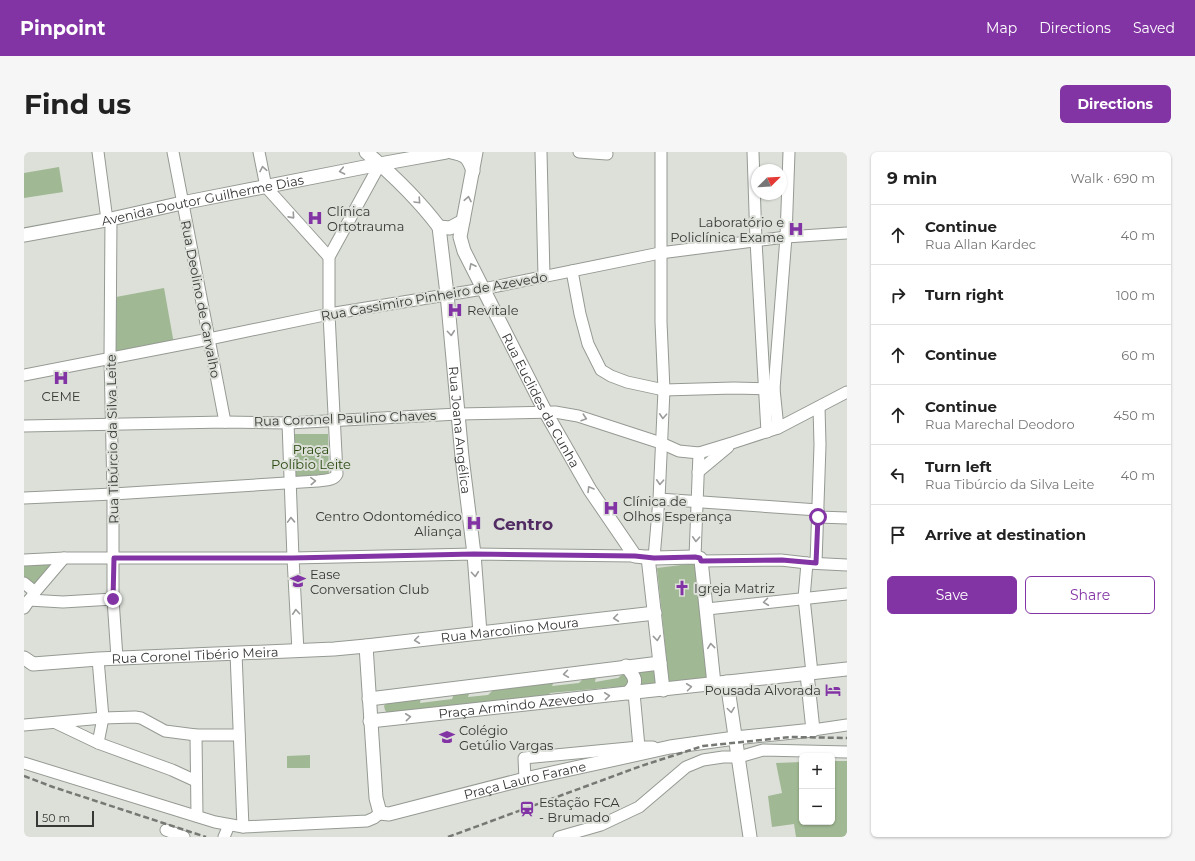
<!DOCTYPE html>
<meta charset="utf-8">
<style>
body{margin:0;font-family:Montserrat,sans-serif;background:#f6f6f6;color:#222}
.controls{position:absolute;right:12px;bottom:12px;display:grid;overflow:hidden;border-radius:6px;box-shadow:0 1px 3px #0004}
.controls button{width:36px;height:36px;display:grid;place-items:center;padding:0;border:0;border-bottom:1px solid #e0e0e0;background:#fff;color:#222;font:20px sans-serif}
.compass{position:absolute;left:727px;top:12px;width:36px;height:36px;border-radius:50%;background:#fff;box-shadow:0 1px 3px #0004;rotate:66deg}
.scale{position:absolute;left:12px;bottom:10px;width:58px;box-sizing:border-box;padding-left:4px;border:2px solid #363835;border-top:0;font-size:11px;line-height:14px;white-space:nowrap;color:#363835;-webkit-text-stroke:3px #dce0d9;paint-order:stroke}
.stop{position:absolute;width:12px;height:12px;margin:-9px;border:3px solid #8334a4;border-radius:50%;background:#fff}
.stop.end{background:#8334a4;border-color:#fff;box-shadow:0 1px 4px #0008}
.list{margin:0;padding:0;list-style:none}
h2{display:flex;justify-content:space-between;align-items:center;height:52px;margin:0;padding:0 16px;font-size:17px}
h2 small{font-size:13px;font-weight:400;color:#767676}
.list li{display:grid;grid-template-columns:26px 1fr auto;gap:12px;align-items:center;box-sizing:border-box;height:60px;padding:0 16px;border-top:1px solid #e0e0e0}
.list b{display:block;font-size:15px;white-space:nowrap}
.list p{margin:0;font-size:13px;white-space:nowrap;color:#767676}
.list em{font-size:13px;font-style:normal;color:#767676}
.actions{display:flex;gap:8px;padding:12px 16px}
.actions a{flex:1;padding:9px 0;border:1px solid #8334a4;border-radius:6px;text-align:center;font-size:14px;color:#8334a4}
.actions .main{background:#8334a4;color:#fff}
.icon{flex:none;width:22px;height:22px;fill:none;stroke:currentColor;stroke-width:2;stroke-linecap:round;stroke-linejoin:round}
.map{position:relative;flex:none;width:823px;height:685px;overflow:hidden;border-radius:6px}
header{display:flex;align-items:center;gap:24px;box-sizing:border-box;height:56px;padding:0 20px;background:#8334a4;color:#fff}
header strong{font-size:19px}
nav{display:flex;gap:22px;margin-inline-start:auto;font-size:14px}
.intro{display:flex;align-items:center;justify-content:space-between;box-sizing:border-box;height:96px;padding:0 24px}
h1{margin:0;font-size:28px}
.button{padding:10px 18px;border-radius:6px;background:#8334a4;color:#fff;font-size:14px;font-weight:700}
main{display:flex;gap:24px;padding:0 24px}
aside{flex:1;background:#fff;border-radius:6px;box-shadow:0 1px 3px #0004}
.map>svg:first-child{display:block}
</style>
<header>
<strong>Pinpoint</strong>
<nav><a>Map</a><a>Directions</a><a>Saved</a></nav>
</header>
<div class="intro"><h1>Find us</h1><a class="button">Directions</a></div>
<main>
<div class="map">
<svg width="823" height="685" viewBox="0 0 823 685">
<rect width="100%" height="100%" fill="#dce0d9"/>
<g fill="#a0b893">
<path d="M35,15L39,40L0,46V21Z"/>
<path d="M140,136L150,192L92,204V145Z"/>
<path d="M269,282H304L305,326L270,327Z"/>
<path d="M33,409L12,437L0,428V410Z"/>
<path d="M673,411L686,525L645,530L633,416Z"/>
<path d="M633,517L634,535L614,537L613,519Z"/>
<path d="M600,521L609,530L593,540L592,535L526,541L522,547L363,561L361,558L360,554L362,551L397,546L396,551L428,547L430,542L446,539L444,545L464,543L470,537L530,530L528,534L555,531L560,526L572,525L571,530L594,526Z"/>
<path d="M286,603V616H263V604Z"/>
<path d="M808,609H823V685H772L770,672L748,675L744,644L758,641L752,611L778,610V670H808Z"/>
</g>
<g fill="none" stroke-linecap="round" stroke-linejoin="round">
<defs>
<g id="minor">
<path d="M74,0L83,68"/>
<path d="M149,0L201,270"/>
<path d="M235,0L242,35L305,105"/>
<path d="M517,0L520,124"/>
<path d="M555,0L583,2"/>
<path d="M729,0L732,89L743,280"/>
<path d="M87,67L86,206L89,342V447L93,506"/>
<path d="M548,119L556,162L564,192L577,218L587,224L603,230L640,238L710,236L750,237"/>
<path d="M0,223L185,187L305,162L459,137L636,101L762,85L823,81"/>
<path d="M264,271L269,406L274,499"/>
<path d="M0,274L201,270L264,271L434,262L531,260L554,264L637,291L655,299L675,301L708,291L754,276L823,240"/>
<path d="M754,276L750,237L762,85L765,0"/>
<path d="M674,320L704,295"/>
<path d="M0,346L89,342L294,329C300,328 310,329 313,322L305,162V105L356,12"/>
<path d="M635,347L794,358"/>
<path d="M794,365L823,366"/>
<path d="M671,405L675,301"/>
<path d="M630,406L635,347L640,238L637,170V0"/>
<path d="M0,408L40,406H269L450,402L611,404"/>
<path d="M677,409L757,408L783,411L823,413"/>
<path d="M783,411L780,446L788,521"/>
<path d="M792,411L796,293L795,255"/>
<path d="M0,431L11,440"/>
<path d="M5,448L39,450L89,447"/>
<path d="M0,456L11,440L40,406"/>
<path d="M683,457L823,442"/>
<path d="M212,501L219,675"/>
<path d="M74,507L79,566L74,591"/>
<path d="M610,541L615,595"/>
<path d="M32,571L74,591L148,618L172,629"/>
<path d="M0,573L79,566L111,565L117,566L141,579L172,583H215"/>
<path d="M789,578L823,573"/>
<path d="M172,583L173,664"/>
<path d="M0,611L191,670L219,675L343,669L350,666L356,661"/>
<path d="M501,627L500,606L615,595H629"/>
<path d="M142,678L160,685"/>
<path d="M200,685L205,673"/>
<path d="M535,685L577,673L615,655L662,615L679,608L699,605H715L739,598L823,600"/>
</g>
<g id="major">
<path d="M342,0C369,23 394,47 415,75"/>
<path d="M427,0C442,3 444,5 449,19"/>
<path id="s1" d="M452,0L436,85L440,99L522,261L566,338L611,404L630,406L671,405L676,406L677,408L690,532"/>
<path id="s2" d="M415,75L423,142L438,305L450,402L456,481"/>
<path d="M415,75L426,76L439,69"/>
<path id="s3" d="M0,83L87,67L158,51L356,12L422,0"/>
<path d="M624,405L639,538"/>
<path id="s4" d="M342,494L352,646L356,661L365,662L501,627L646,595L711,586L789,578L783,522"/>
<path id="s5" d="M0,506L9,512L74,507L310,497L342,494L631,461"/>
<path d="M602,514C611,525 615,530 604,541"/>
<path d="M703,530L726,685"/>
<path d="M345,547L636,511"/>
<path id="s6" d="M346,569L823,517"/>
</g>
</defs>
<use href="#minor" stroke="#959a93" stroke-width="13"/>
<use href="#major" stroke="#959a93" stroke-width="15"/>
<use href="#minor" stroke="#fff" stroke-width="11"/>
<use href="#major" stroke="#fff" stroke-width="13"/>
<g stroke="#757873" stroke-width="2.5" stroke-dasharray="6 3" stroke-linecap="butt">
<path d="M0,624L29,635L182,685"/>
<path d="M424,685L617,614L679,594L767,585L823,586"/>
</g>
</g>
<defs><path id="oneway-chevron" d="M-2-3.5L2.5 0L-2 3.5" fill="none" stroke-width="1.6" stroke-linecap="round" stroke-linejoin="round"/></defs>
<g stroke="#9a9c9a">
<use href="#oneway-chevron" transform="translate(239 17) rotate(-101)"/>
<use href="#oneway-chevron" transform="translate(318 19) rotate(169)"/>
<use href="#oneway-chevron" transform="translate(444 47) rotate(-79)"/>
<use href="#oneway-chevron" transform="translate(394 49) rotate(47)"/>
<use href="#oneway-chevron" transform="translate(268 64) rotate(48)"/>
<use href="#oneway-chevron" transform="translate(448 114) rotate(-117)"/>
<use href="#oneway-chevron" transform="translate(427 181) rotate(85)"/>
<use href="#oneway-chevron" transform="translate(639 264) rotate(93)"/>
<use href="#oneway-chevron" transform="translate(560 266) rotate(18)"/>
<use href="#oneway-chevron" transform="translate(289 329) rotate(-3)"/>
<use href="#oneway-chevron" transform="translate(636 330) rotate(93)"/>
<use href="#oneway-chevron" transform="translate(566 337) rotate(-121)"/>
<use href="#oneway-chevron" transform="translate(267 368) rotate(-92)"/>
<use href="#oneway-chevron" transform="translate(672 387) rotate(93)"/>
<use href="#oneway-chevron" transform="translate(451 422) rotate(85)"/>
<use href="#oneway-chevron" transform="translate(742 450) rotate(173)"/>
<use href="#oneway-chevron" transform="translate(272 460) rotate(-94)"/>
<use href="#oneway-chevron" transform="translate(592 466) rotate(173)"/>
<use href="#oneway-chevron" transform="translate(633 486) rotate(84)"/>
<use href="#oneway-chevron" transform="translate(393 488) rotate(173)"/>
<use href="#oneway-chevron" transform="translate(687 494) rotate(-96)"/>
<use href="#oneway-chevron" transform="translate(542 522) rotate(172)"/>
<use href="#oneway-chevron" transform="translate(665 535) rotate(-7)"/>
<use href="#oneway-chevron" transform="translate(583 544) rotate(-6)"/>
<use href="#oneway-chevron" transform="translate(707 558) rotate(82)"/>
<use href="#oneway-chevron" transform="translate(384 565) rotate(-6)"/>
</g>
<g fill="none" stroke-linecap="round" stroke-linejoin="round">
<path stroke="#8334a4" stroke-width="5" d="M89,447L90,406H268L450,402L611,404L630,406L671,405L676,406L677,409L758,408L792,411L794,365"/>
</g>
<defs>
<symbol id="hospital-bare" viewBox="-9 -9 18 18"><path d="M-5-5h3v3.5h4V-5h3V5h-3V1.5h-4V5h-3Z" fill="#8334a4" stroke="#dce0d9" stroke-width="2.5" paint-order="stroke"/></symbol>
<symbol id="school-bare" viewBox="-9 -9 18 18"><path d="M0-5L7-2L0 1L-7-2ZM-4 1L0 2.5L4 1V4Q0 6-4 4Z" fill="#8334a4" stroke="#dce0d9" stroke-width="2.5" paint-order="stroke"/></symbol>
<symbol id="church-bare" viewBox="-9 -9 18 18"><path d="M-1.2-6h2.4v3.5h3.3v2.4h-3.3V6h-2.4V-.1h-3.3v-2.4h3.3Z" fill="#8334a4" stroke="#dce0d9" stroke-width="2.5" paint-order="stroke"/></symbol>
<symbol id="hotel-bare" viewBox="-9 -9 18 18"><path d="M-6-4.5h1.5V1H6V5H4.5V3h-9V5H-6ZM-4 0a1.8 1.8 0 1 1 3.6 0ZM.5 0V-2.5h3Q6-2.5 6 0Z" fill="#8334a4" stroke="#dce0d9" stroke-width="2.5" paint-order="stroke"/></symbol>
<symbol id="station-bare" viewBox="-9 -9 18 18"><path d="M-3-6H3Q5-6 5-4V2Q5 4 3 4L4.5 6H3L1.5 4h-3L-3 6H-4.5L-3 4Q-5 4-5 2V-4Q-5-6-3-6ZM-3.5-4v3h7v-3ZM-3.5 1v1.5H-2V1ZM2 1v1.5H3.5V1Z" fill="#8334a4" stroke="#dce0d9" stroke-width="2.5" paint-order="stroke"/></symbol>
</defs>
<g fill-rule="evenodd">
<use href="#hospital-bare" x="280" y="55" width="22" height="22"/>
<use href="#hospital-bare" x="761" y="66" width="22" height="22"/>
<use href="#hospital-bare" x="420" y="147" width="22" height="22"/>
<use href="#hospital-bare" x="26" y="215" width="22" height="22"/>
<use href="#hospital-bare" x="576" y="345" width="22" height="22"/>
<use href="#hospital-bare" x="439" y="360" width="22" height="22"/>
<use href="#school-bare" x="263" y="418" width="22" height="22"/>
<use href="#church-bare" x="647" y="425" width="22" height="22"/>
<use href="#hotel-bare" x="798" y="527" width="22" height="22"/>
<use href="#school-bare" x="412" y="574" width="22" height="22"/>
<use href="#station-bare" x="492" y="646" width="22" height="22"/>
</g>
<g text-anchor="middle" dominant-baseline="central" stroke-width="4" stroke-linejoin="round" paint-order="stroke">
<g font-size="13" fill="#363835" stroke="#dce0d9">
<text stroke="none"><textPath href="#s3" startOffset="182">Avenida Doutor Guilherme Dias</textPath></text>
<text transform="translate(410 144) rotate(-10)">Rua Cassimiro Pinheiro de Azevedo</text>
<text transform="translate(177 147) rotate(79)">Rua Deolino de Carvalho</text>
<text stroke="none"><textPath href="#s1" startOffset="269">Rua Euclides da Cunha</textPath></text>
<text transform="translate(321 266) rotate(-2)">Rua Coronel Paulino Chaves</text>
<text stroke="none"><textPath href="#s2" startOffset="204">Rua Joana Angélica</textPath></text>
<text transform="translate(88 287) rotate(-91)">Rua Tibúrcio da Silva Leite</text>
<text stroke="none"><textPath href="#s5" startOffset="489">Rua Marcolino Moura</textPath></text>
<text stroke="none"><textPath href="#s5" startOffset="173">Rua Coronel Tibério Meira</textPath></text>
<text stroke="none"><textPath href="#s6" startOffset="147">Praça Armindo Azevedo</textPath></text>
<text stroke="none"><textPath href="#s4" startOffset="317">Praça Lauro Farane</textPath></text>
</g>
<g font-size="13" fill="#363835" stroke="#dce0d9" text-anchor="start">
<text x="303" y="59">Clínica<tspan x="303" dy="15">Ortotrauma</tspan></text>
<text x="760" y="70" text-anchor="end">Laboratório e<tspan x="760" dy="15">Policlínica Exame</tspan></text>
<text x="443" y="158">Revitale</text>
<text x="37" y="244" text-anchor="middle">CEME</text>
<text x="599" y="349">Clínica de<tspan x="599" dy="15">Olhos Esperança</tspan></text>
<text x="438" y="364" text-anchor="end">Centro Odontomédico<tspan x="438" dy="15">Aliança</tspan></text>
<text x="286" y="422">Ease<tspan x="286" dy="15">Conversation Club</tspan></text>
<text x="670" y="436">Igreja Matriz</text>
<text x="797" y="538" text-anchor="end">Pousada Alvorada</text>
<text x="435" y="578">Colégio<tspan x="435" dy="15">Getúlio Vargas</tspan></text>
<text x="515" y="650">Estação FCA<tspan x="515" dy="15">- Brumado</tspan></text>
</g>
<g font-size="13" fill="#27470c" stroke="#dce0d9">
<text x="287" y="297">Praça<tspan x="287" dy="15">Políbio Leite</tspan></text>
</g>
<g font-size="17" font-weight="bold" fill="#512b62" stroke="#dce0d9">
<text x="499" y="372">Centro</text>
</g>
</g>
</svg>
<div class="controls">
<button>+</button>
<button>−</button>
</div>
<svg class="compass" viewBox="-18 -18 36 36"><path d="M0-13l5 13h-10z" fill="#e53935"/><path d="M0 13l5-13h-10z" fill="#767676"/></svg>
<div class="scale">50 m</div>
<div class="stop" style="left:794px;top:365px"></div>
<div class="stop end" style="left:89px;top:447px"></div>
</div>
<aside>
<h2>9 min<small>Walk · 690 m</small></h2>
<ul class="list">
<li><svg class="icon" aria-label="ahead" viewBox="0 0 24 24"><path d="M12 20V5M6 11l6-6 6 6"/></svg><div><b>Continue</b><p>Rua Allan Kardec</p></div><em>40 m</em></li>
<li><svg class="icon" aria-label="right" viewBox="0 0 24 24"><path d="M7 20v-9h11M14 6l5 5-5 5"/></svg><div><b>Turn right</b></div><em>100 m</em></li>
<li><svg class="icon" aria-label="ahead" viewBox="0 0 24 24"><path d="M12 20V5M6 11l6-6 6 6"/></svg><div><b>Continue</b></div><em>60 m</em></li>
<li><svg class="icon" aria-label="ahead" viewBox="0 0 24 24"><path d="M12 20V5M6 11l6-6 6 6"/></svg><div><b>Continue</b><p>Rua Marechal Deodoro</p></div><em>450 m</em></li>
<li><svg class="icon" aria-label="left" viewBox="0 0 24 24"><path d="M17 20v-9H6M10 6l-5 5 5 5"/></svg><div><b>Turn left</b><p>Rua Tibúrcio da Silva Leite</p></div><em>40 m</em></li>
<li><svg class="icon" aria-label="arrive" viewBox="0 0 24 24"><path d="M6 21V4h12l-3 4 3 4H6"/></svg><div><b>Arrive at destination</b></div></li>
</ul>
<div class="actions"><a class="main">Save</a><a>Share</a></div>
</aside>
</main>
